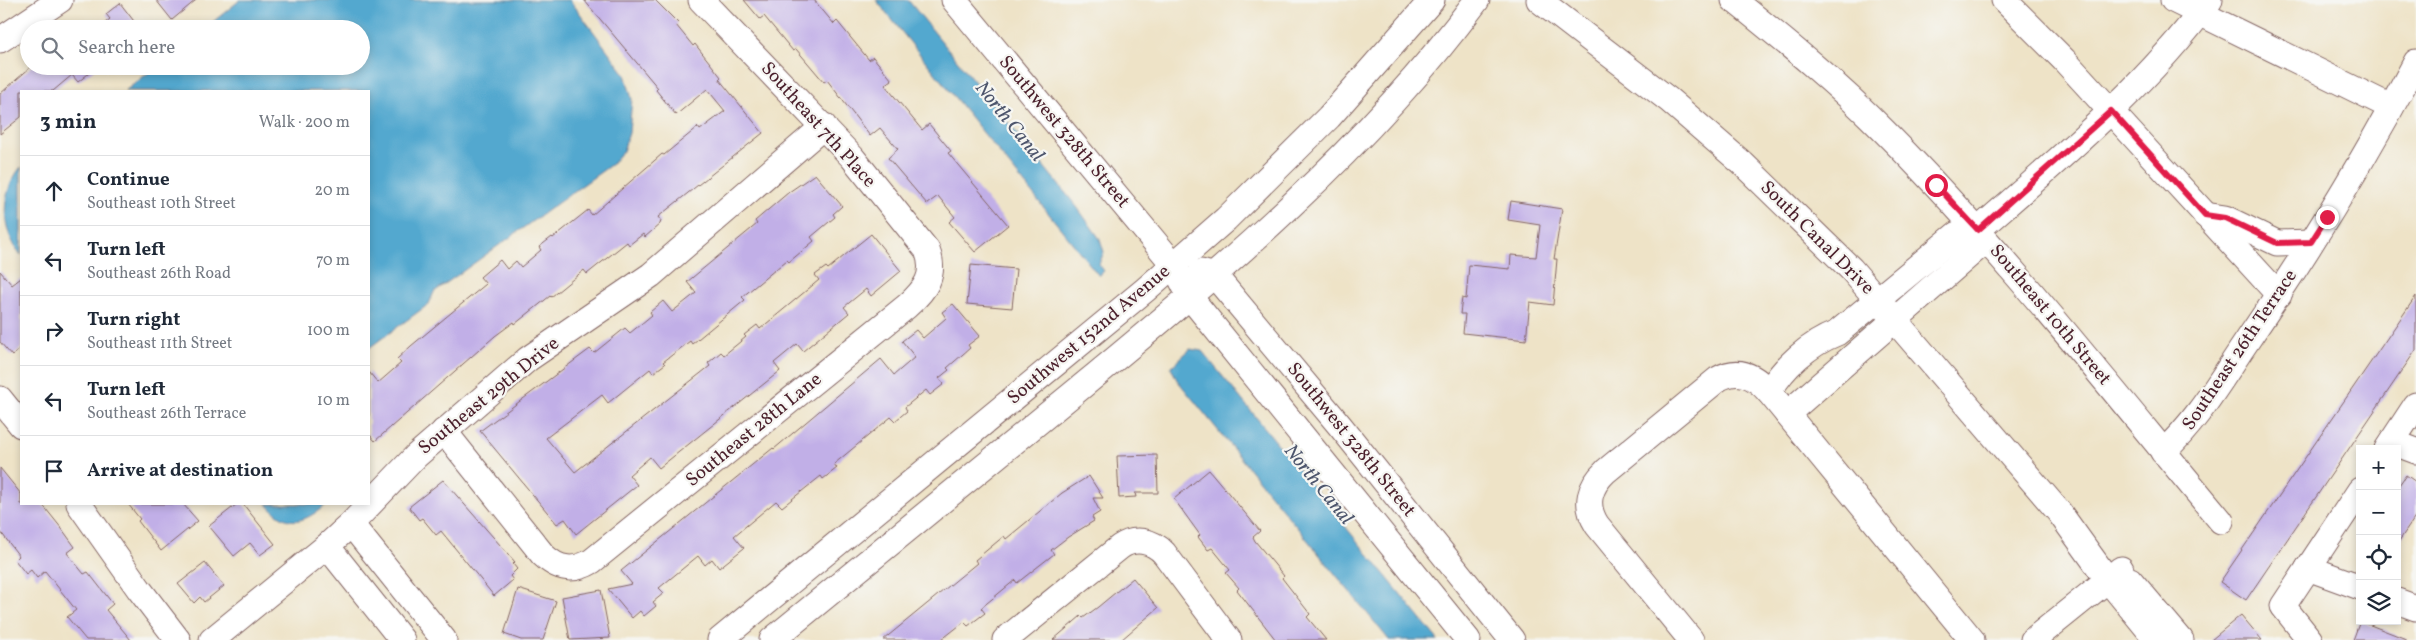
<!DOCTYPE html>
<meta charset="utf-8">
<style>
body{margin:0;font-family:Vollkorn,serif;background:#f2f2f3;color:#1f2937}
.controls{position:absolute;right:15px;bottom:15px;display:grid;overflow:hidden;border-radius:0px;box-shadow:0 2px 8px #0003}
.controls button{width:45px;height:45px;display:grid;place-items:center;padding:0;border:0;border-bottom:1px solid #e0e1e3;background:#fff;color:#1f2937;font:25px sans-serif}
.stop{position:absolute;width:15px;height:15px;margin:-11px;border:4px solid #e11d48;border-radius:50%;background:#fff}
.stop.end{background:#e11d48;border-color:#fff;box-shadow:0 1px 5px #0008}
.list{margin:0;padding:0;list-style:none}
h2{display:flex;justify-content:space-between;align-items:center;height:65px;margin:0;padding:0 20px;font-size:21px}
h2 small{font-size:16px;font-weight:400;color:#747a83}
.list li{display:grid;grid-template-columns:32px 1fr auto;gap:15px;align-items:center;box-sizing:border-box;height:70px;padding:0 20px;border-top:1px solid #e0e1e3}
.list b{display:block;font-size:19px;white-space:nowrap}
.list p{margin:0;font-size:16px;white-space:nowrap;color:#747a83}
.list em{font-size:16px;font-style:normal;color:#747a83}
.icon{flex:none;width:28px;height:28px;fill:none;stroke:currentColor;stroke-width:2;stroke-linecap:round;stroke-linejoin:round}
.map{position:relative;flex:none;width:2416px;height:640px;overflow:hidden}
.search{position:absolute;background:#fff;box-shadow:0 2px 8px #0003;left:20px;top:20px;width:350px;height:55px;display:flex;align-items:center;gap:12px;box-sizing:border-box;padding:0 18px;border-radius:28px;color:#747a83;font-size:19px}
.panel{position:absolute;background:#fff;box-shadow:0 2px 8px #0003;left:20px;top:90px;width:350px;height:415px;border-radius:0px}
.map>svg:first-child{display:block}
</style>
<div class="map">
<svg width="2416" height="640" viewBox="0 0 2416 640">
<rect width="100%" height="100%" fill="#f6f6f2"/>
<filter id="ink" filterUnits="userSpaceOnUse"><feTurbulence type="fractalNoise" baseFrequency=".02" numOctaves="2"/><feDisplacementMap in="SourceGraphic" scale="10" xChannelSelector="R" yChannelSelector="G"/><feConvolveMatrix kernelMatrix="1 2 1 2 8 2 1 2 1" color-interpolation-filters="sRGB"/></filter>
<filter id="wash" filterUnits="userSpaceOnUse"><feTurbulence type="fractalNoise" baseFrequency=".0096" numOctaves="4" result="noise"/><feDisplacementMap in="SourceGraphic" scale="20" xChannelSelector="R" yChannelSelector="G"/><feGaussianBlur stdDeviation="1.12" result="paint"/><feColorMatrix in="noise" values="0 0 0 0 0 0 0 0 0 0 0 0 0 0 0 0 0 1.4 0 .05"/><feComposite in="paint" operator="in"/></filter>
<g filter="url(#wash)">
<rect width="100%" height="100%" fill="#eee3c7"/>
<g fill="#53a8cf" stroke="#4e647d">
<path d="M240,0H570L625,74L632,99L629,133L623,151L612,164L434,292L429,304L369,348V91H125L157,66H361V29H204Z"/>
<path d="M876,0H908L1077,207L1100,239L1104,252L1099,264L1104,271L1099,276Z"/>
<path d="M21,167V255C0,230 0,192 21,167Z"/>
<path d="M1190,349L1202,351L1438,640H1389L1177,380L1171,367Z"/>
<path d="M267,504H327C304,523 288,529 267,504Z"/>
</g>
<g id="blocks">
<g fill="#c1afe7">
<path d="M156,0H196L172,20Z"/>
<path d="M584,0H655L678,23L676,25L693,46L695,44L721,77L719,79L763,133L658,217L661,221L660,224L645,237L643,234L629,245L627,242L587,274L584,270L551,297L550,296L515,324L514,322L495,336L375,441L369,434V372L378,383L401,363L397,359L411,346L486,284L480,277L500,260L507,269L516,261L521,267L541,250L539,247L552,237L553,238L588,210L592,215L662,154L664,155L698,127L700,130L725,111L707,89L676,115L656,90L658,88Z"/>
<path d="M744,0H814L834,24L837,21L869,60L873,57L892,80L885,85L922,130L929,124L951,151L948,153L1008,225L975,252L949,222L955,217L938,196L927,204L888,158L898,149L880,128L870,136L827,80L824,82L796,49L793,51L764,16L760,19Z"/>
<path d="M120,3L140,29H98L110,19L106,14Z"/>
<path d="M32,66H98L78,82L72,75L53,91H21V117L0,134V94Z"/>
<path d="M815,174L842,206L833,214L835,217L811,237L814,241L789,262L787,260L742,297L745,300L692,344L690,341L663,362L665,364L653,373L650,369L608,403L602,395L546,438L575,472L710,366L708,363L721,352L724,355L746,337L744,335L757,325L760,329L819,280L815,275L826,267L828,269L871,234L901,271L871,296L866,289L844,307L849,313L803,351L797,344L774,363L780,371L659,468L650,457L629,475L637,485L576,534L565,519L557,524L480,431L590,349L594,353L625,328L630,333L652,315L650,312L663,301L672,312L696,293L687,282L757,224L755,221L789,192Z"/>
<path d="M1511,201L1562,209L1554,259H1557L1553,305L1530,302L1526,340L1463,333L1465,314H1460L1462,298L1466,299L1469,265L1510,269L1511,255L1536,257L1540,225L1508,220Z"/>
<path d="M971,265L1016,269L1012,308L967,304Z"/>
<path d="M0,271L12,285L21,278V348L12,356L0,342Z"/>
<path d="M2416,296V350L2246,600L2220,582Z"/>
<path d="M953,304L980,336L968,345L970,348L947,368L949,370L939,378L944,384L930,395L926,390L905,407L907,411L895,421L891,417L834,464L837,468L823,479L821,476L782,507L776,501L734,536L744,548L719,568L712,559L705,565L698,556L659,588L664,593L653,602L656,606L644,616L640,611L632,618L608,589L632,584L621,571L773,448L774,449L881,359L894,375L915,357L902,341L916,330L923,338L946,318L942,312Z"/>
<path d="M1157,455L1158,493H1135L1136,497L1119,498L1117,456Z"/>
<path d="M0,468L21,494V504H42L62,529L75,547L67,553L84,574L88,572L113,604L106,610L131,640H86L67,617L76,610L45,571L37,578L31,570L26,574L15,560L19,556L0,531Z"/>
<path d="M1209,470L1260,531L1253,537L1255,541L1284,576L1282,578L1310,614L1307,617L1326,640H1276L1237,590L1239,588L1226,573L1230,570L1212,548L1208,550L1198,537L1200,535L1174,499Z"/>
<path d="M2406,475L2416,482V516L2397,544V488Z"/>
<path d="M1089,476L1103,498H1093L1100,512L1092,517L1094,521L1068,537L1051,550L1054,554L1017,583L1015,580L981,608L985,613L968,626L964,622L941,640H883L977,563L975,560L1004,536L1006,539L1062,493Z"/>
<path d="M443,480L515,562L513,564L517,569L510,576L513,580L494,596L441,531L436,535L422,518L419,520L409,507Z"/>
<path d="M128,504H183L198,521L161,551L138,521L140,519Z"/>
<path d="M237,504H243L275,544L260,555L250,543L234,556L209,526Z"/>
<path d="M205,563L224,586L204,602L200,597L194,603L178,584Z"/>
<path d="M1133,578L1158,608L1121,640H1053L1081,616L1083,618L1098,607Z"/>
<path d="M518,589L556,601L543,640H521L504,634Z"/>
<path d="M601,590L610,638L570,640L562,597Z"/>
<path d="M2241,615L2262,640H2211Z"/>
<path d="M2360,621L2406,639V640H2353Z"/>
</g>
</g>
</g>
<g filter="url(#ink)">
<use href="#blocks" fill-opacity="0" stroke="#836462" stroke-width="1"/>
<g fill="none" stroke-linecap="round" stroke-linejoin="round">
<defs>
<g id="minor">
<path d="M954,0L1174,265L1190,297L1468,640"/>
<path d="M1539,0L1669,100L1742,163L1851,269L2059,512L2108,580L2157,640"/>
<path d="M1734,0C1786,42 1838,84 1885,132C2006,254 2111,389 2221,521"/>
<path d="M2004,0L2064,60L2279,295"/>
<path d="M2173,0L2391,107"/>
<path d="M0,40L60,0"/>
<path d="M2205,215L2225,218L2277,243L2311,242"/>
<path d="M1201,272L1215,276L1341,427L1512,640"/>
<path d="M1769,392C1784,366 1809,344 1837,333L1957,234L1978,230C2060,158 2145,88 2210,0"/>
<path d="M0,399L21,425"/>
<path d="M1787,414L1976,249L1978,230"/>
<path d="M444,431L543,555C559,570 574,572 592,561L907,306C925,290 937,275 927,250L852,157L701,0"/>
<path d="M2392,442L2416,451"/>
<path d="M2387,449L2416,405"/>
<path d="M2163,452C2197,421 2220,381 2245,344C2307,253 2365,159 2416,62"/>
<path d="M79,504L139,589L178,640"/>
<path d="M351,524L444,640"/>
<path d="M327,546L402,640"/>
<path d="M2308,568L2360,587"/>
<path d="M2130,580L2181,640"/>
<path d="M2397,601L2416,608"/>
<path d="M212,640L327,546L351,524L416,456L528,359L651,275L824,126"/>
<path d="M720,640L1145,290L1226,219L1329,117L1432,0"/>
<path d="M772,640C875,556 978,472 1080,388C1223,270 1366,150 1477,0"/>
<path d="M1005,640L1120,547C1134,537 1152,540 1164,553L1229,640"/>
<path d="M1691,640L1597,525C1584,505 1589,487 1606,471L1718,379C1739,367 1755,376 1769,392L1972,640"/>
<path d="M2033,640L2121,569"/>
<path d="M2310,640L2283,606L2360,490"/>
</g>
</defs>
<use href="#minor" stroke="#836462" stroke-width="27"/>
<use href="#minor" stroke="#fff" stroke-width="25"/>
</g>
</g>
<g fill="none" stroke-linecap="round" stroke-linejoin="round" filter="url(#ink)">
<path stroke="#e11d48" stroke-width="6" d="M1936,185L1978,230L2111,111L2205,215L2225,218L2277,243L2311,242L2327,217"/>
</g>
<g text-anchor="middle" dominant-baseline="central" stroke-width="4.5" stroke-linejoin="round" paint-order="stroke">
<g font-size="19" fill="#4a1f2b" stroke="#f6f6f2">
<text transform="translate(818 125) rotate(48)">Southeast 7th Place</text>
<text transform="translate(1064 132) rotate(50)">Southwest 328th Street</text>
<text transform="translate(1817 238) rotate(45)">South Canal Drive</text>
<text transform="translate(2050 315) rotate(50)">Southeast 10th Street</text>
<text transform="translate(1089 335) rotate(-40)">Southwest 152nd Avenue</text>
<text transform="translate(2240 350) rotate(-56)">Southeast 26th Terrace</text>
<text transform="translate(489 396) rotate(-39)">Southeast 29th Drive</text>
<text transform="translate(754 430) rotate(-39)">Southeast 28th Lane</text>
<text transform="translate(1351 440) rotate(51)">Southwest 328th Street</text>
</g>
<g font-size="20" font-style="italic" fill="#4e566d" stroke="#f6f6f2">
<text transform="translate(1009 122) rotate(51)">North Canal</text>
<text transform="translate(1318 485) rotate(51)">North Canal</text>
</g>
</g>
</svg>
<div class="controls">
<button>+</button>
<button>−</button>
<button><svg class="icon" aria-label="locate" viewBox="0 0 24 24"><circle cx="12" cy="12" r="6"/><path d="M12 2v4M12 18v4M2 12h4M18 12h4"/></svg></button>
<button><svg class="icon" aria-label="layers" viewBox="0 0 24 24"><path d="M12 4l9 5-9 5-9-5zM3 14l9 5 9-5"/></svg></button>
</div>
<div class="stop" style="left:1936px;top:185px"></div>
<div class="stop end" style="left:2327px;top:217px"></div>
<div class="search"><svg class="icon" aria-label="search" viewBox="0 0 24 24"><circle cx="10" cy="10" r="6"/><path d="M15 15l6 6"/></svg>Search here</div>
<section class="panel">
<h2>3 min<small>Walk · 200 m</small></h2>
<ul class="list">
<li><svg class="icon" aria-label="ahead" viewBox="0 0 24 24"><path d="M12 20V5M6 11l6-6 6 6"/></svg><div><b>Continue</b><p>Southeast 10th Street</p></div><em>20 m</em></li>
<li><svg class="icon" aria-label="left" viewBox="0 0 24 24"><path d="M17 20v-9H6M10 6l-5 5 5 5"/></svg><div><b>Turn left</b><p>Southeast 26th Road</p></div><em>70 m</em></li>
<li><svg class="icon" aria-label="right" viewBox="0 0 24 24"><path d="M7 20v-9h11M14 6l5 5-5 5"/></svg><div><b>Turn right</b><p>Southeast 11th Street</p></div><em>100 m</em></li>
<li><svg class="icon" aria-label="left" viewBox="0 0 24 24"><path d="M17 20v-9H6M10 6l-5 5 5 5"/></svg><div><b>Turn left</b><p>Southeast 26th Terrace</p></div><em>10 m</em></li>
<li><svg class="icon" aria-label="arrive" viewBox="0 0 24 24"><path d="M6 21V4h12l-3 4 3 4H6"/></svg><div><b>Arrive at destination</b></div></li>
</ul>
</section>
</div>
